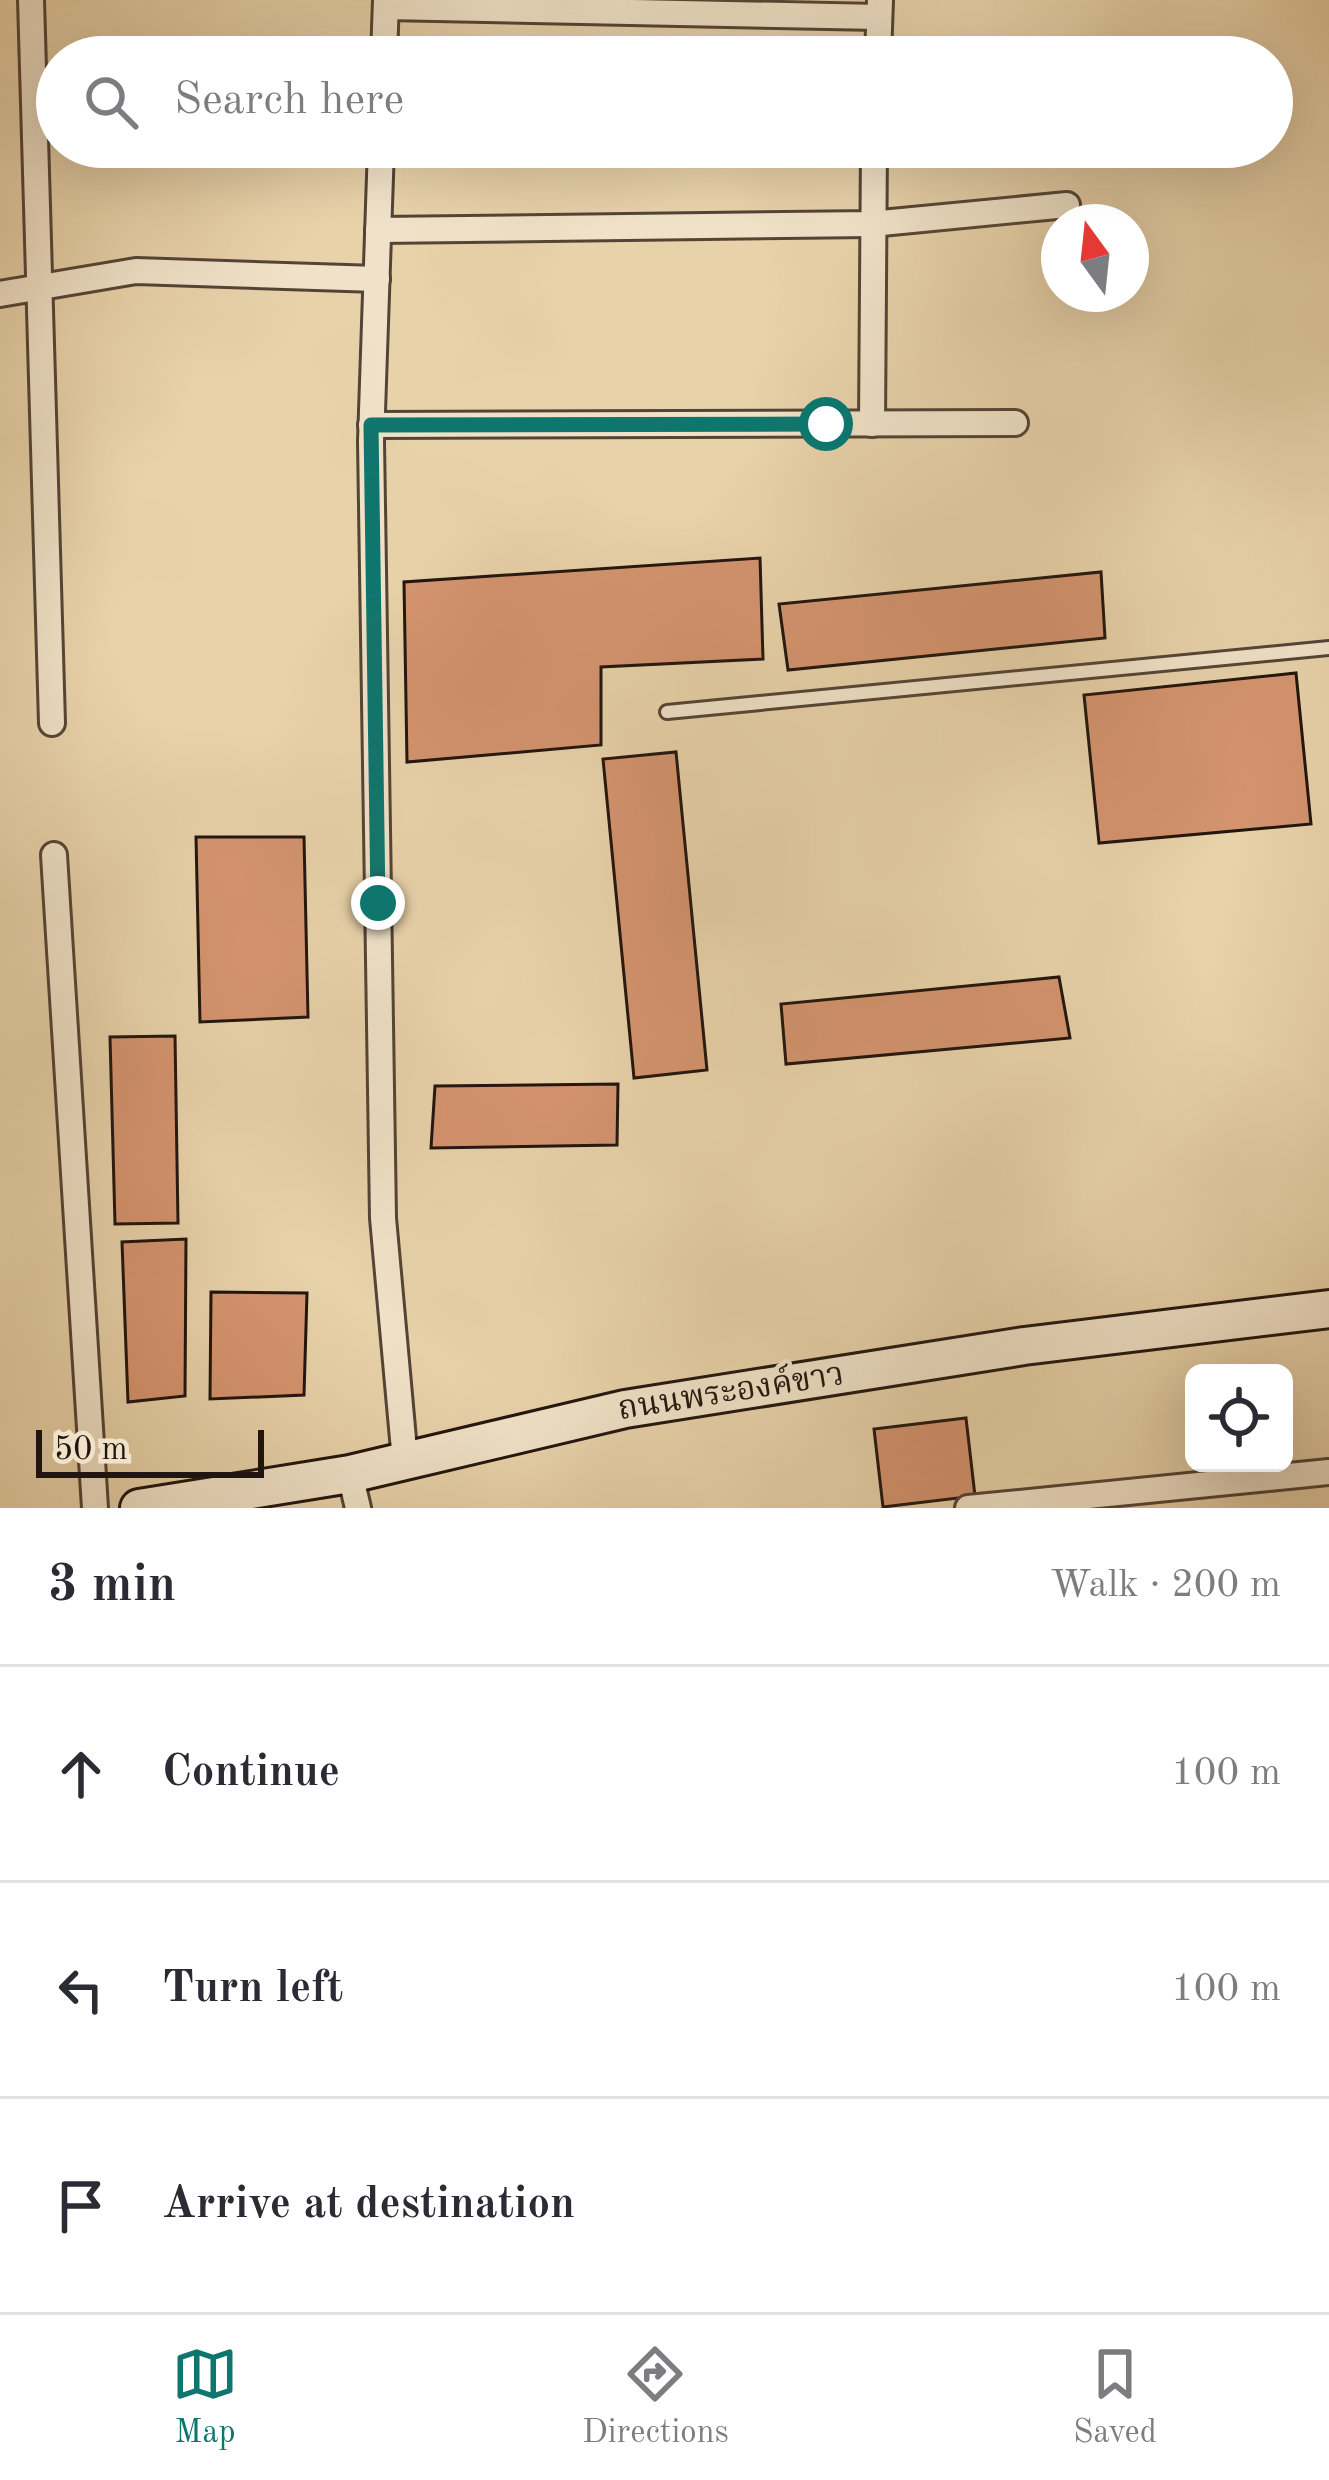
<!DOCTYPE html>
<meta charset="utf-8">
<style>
body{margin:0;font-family:"Old Standard TT","Noto Serif Thai",serif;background:#f2f2f3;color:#2b2b33}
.controls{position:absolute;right:36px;bottom:36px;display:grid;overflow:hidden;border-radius:18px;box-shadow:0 12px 48px #0002}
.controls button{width:108px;height:108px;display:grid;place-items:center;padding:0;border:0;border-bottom:3px solid #e1e1e2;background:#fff;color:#2b2b33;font:60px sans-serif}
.compass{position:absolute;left:1041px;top:204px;width:108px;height:108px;border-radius:50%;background:#fff;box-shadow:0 12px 48px #0002;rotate:345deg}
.scale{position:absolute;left:36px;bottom:30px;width:228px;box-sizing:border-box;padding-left:12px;border:6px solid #22150f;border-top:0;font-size:33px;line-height:42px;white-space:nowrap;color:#22150f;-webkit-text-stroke:9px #f0e2c8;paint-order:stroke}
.stop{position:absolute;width:36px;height:36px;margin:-27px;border:9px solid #0f766e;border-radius:50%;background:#fff}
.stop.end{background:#0f766e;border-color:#fff;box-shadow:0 3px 12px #0008}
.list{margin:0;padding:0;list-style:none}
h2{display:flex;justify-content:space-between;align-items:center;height:156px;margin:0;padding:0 48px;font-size:51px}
h2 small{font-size:39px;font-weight:400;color:#7c7c81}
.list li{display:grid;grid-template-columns:78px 1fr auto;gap:36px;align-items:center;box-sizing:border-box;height:216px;padding:0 48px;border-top:3px solid #e1e1e2}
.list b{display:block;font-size:45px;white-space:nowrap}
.list em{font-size:39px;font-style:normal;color:#7c7c81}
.icon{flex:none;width:66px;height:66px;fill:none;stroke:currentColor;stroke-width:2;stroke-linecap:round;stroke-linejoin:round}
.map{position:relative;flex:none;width:1329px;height:1508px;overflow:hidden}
.search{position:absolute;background:#fff;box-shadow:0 12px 48px #0002;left:36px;right:36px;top:36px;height:132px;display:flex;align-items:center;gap:30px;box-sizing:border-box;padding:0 42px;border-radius:66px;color:#7c7c81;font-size:45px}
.sheet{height:804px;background:#fff}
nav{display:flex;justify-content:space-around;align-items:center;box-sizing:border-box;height:168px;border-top:3px solid #e1e1e2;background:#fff;font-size:33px;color:#7c7c81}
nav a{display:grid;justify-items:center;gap:6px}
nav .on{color:#0f766e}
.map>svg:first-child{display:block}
</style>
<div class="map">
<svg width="1329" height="1508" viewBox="0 0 1329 1508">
<rect width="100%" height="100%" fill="#e8d2aa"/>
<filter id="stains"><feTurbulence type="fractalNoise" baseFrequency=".00167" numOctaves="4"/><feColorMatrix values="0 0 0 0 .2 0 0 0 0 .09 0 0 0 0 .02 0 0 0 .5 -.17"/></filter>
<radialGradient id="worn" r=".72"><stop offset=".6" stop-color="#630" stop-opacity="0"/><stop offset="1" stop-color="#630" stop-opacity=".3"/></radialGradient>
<g fill="#d4946f" stroke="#22150f" stroke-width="3">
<path d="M760,558L763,659L601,667V745L407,762L404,582Z"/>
<path d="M1101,572L1105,638L788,670L779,604Z"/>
<path d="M1296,673L1311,824L1099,843L1084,695Z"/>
<path d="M676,752L707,1070L634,1078L603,759Z"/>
<path d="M196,837H304L308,1017L200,1022Z"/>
<path d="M1059,977L1070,1038L786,1064L781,1004Z"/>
<path d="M175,1036L178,1223L115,1224L110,1037Z"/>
<path d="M618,1084L617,1145L431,1148L435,1086Z"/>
<path d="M186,1239L185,1396L128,1402L122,1242Z"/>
<path d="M211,1292L307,1293L304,1395L210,1399Z"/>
<path d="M966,1418L975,1496L883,1507L874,1429Z"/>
</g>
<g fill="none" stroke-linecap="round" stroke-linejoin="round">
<defs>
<path id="lane" d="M667,712L1329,648"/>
<g id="street">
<path d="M31,0L52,723"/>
<path d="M386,7L879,17"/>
<path d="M384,57L386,0"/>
<path d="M878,57L880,0"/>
<path d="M381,147L371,441L383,1218L405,1461"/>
<path d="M378,230L871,224L1067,205"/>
<path d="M0,294L136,271L377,279"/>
<path d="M872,424L874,147"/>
<path d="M371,425L1015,423"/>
<path d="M54,855L95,1508"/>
<path d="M350,1474L358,1508"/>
<path d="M968,1508L1329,1472"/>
</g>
<path id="secondary" d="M139,1508L350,1474L625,1409L1024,1346L1329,1309"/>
</defs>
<use href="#lane" stroke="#544436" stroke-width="18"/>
<use href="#street" stroke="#544436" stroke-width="30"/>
<use href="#secondary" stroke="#22150f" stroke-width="42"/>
<use href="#lane" stroke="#f0e2c8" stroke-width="12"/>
<use href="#street" stroke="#f0e2c8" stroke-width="24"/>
<use href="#secondary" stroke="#f0e2c8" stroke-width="36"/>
</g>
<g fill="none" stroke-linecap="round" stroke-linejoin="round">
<path stroke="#0f766e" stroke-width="15" d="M378,903L371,425L826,424"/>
</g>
<g text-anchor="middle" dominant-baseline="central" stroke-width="9" stroke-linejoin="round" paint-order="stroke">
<g font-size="33" fill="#22150f" stroke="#f0e2c8">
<text transform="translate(731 1393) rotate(-9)">ถนนพระองค์ขาว</text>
</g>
</g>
<rect width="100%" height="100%" filter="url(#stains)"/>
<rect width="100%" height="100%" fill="url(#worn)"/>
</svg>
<div class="controls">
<button><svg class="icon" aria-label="locate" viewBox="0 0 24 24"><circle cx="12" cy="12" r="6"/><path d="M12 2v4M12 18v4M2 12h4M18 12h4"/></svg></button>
</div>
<svg class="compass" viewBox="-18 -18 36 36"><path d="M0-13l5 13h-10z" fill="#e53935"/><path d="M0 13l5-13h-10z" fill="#7c7c81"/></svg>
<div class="scale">50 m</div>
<div class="stop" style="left:826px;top:424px"></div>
<div class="stop end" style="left:378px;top:903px"></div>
<div class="search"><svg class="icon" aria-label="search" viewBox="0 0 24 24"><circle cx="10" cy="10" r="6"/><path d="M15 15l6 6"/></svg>Search here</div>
</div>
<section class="sheet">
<h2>3 min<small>Walk · 200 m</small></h2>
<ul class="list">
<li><svg class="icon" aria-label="ahead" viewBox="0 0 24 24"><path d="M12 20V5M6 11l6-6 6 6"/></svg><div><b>Continue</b></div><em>100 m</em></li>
<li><svg class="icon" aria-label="left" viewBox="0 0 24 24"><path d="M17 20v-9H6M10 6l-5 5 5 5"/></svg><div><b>Turn left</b></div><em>100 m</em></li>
<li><svg class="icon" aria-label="arrive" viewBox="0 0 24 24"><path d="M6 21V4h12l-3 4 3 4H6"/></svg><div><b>Arrive at destination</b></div></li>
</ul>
</section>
<nav>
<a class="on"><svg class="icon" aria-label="map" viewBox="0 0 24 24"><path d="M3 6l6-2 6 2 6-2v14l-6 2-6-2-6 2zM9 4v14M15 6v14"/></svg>Map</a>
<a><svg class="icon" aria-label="directions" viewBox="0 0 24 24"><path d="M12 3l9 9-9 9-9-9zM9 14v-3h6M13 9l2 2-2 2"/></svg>Directions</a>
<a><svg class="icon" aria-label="saved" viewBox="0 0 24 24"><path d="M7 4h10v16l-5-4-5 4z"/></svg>Saved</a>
</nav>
